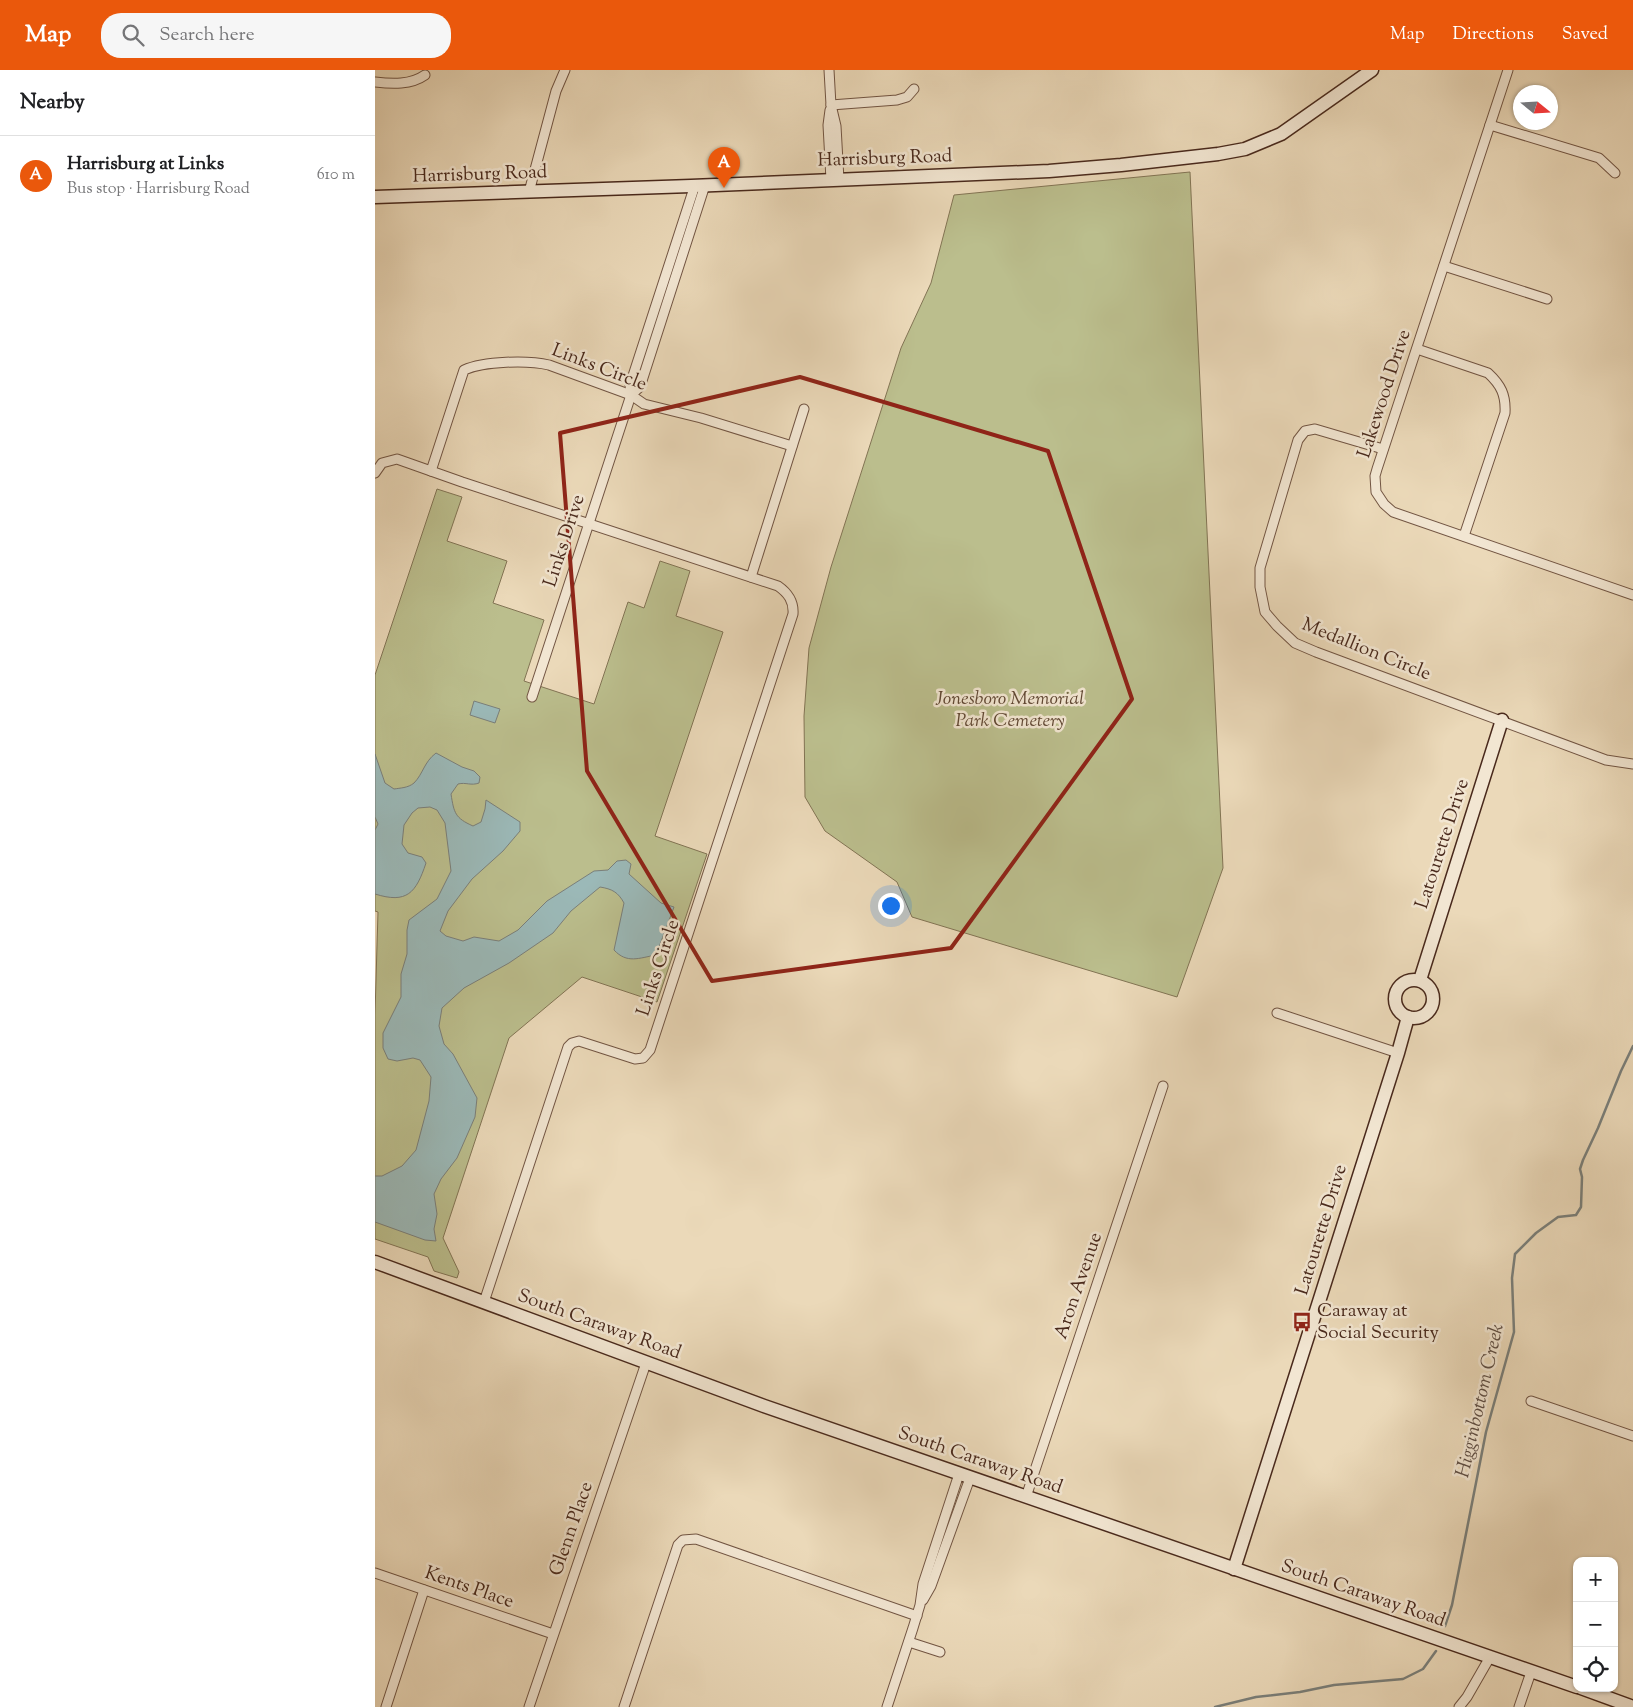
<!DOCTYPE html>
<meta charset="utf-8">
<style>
body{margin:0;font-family:"Sorts Mill Goudy",serif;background:#f6f6f6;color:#202124}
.controls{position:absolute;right:15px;bottom:15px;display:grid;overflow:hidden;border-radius:10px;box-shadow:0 1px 4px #0004}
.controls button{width:45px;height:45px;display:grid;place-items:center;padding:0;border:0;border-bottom:1px solid #e0e0e0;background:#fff;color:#202124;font:25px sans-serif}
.compass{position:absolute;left:1138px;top:15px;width:45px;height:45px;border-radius:50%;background:#fff;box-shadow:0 1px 4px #0004;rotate:108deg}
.you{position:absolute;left:515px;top:835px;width:18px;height:18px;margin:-12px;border:4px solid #fff;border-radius:50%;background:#1a73e8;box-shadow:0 0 0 8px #1a73e833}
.badge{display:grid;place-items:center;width:32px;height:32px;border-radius:50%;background:#ea580c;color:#fff;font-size:16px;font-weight:700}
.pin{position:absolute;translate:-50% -41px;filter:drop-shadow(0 1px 2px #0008)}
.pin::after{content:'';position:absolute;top:26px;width:18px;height:15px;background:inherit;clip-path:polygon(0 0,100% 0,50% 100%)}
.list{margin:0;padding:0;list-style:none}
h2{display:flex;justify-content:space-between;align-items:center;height:65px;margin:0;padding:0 20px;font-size:21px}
h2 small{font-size:16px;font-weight:400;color:#757577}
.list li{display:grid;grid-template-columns:32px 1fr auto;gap:15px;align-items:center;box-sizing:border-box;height:80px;padding:0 20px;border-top:1px solid #e0e0e0}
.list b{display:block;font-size:19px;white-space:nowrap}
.list p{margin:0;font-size:16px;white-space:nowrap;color:#757577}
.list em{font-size:16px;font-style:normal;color:#757577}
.icon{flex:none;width:28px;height:28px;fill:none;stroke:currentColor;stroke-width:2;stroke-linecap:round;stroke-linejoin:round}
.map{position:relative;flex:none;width:1258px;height:1637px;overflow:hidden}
header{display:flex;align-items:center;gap:30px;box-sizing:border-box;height:70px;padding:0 25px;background:#ea580c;color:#fff}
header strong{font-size:24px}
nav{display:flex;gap:28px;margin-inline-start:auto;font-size:18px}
.search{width:350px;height:45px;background:#f6f6f6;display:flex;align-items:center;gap:12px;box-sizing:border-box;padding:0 18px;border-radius:20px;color:#757577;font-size:19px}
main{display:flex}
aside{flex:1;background:#fff}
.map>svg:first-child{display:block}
</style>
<header>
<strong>Map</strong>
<div class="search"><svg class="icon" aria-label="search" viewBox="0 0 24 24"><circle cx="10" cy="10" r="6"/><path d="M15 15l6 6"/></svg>Search here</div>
<nav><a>Map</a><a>Directions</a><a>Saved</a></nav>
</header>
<main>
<aside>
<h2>Nearby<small></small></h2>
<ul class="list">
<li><span class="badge">A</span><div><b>Harrisburg at Links</b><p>Bus stop · Harrisburg Road</p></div><em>610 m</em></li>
</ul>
</aside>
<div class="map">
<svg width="1258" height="1637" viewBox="0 0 1258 1637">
<rect width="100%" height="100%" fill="#ebd9b9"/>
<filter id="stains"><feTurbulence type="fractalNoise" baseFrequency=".004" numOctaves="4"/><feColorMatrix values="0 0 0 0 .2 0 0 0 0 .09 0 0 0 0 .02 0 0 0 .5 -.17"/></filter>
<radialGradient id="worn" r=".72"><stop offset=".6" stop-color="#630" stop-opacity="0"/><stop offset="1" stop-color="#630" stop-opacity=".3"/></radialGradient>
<g fill="#bbbe8d" stroke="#827454">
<path d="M815,102L848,798L802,927L537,847L522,812L450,761L430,727L429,646L434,578L456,497L526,278L556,213L579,125Z"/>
<path d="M62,419L87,427L72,471L132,491L118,533L169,550L149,611L219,634L253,532L269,538L285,491L315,501L301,546L348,562L280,766L332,784L282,932L207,907L134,968L68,1168L84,1202L82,1208L59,1201L53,1187L0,1169V944L3,842L0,841V605Z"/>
</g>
<g fill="#9bb9b8" stroke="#7a7f7a">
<path d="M99,631L125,639L120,653L95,645Z"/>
<path d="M61,683L87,697L99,701L105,707L104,713C96,716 91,712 83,714L76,724C79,743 80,748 98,756L106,752L110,739L111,730L145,752V761L128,781L97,809L73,841L65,861L71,866L88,871L99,867L124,871L143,860L172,831L219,801L233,800L242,791L251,790L256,794L254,804L286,833L299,837L281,885C264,888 252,894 239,880L249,833C243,822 237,819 225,817L196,841L178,863L134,893L89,918L67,938L64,956L69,974L78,984L102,1028L100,1047L82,1088L66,1109L59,1124L62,1144L59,1159L61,1171L50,1170L0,1152V1106H7L27,1096L41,1080L54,1031L56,1007L45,990L38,988L22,991L13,989L8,978V963L26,927V904L32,884V860L34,850L62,829L76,801L70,753L62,740L55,737L43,738L37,743L29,755L27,774L33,783L47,787L51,793C41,823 32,834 0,824V760L3,754L0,747V684L10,713L19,719C25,718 33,718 39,713C48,704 49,692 61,683Z"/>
</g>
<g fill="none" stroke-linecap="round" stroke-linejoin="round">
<g stroke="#7a7f7a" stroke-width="2.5">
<path d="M1070,1556L1077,1535L1111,1362L1139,1262L1137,1208L1140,1184L1161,1163L1183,1147L1201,1145L1206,1137L1207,1107L1205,1099L1208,1090L1223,1058L1246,1001L1258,976"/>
<path d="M840,1637L881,1627L925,1622L959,1615L1028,1609L1048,1599L1061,1581"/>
</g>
<defs>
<g id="street">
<path d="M454,0L456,35L461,56L464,110"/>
<path d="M1133,0L1002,399L1000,406L1001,422L1009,434L1018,442L1258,525"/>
<path d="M0,12C17,14 36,15 50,5"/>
<path d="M456,35L522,30L532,27L539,19"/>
<path d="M455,40L453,55L456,110"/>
<path d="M1115,55L1224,88L1240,103"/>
<path d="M154,122L181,21L190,0"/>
<path d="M1069,196L1172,229"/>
<path d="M1042,279L1113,303C1126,315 1131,325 1130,343L1089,466"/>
<path d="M256,325L265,317L330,115"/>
<path d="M1008,379L940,359L930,361L923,370L885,498V517L890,542L902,556L920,573L941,582L1231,690L1258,694"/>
<path d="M56,401L89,300C109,291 153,290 174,295L256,325L269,334L326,348L417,376"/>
<path d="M0,403L7,393L22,389L87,412L403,516C413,523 419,531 418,544L275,980L268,988L260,989L204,971L197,973L193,977L109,1232"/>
<path d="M376,507L429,339"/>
<path d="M157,627L256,325L255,315L320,115"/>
<path d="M902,943L1023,983"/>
<path d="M1156,1331L1258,1366"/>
<path d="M651,1427L788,1016"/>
<path d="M0,1503L178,1564"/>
<path d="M548,1530L556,1516L595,1408"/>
<path d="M534,1572L565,1582"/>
<path d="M11,1637L49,1520"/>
<path d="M154,1637L271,1293"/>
<path d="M249,1637L303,1475L308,1470L321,1469L542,1546"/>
<path d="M512,1637L538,1558L545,1535L548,1514L584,1404"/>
<path d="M1084,1637L1092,1627L1115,1587"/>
<path d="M1144,1637L1156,1602"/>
</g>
<g id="secondary">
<path d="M0,127L316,116L674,101L746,95L843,84L870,79L906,64L997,0"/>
<circle cx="1039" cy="929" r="19"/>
<path d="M1045,910L1127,650"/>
<path d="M0,1192L389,1336L1202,1617"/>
<path d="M859,1499L1023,983L1033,947"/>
<path d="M1206,1618L1258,1637"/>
</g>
</defs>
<use href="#street" stroke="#725543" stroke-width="11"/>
<use href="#secondary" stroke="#49291c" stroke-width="15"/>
<use href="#street" stroke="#f2e6d2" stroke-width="9"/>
<use href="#secondary" stroke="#f2e6d2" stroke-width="12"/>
</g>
<path fill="none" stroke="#8f2418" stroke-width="4" stroke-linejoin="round" d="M425,307L673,381L757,629L576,878L337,911L212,701L185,363Z"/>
<defs>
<symbol id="bus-bare" viewBox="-9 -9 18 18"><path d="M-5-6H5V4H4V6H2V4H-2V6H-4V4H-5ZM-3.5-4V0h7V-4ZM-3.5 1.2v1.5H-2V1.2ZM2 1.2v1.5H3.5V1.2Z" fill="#8f2418" stroke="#f2e6d2" stroke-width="2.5" paint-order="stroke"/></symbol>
</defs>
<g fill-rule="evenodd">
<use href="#bus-bare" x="913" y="1238" width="28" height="28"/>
</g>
<g text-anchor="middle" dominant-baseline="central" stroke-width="5" stroke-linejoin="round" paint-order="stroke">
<g font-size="19" fill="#49291c" stroke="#f2e6d2">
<text transform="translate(510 89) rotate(-2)">Harrisburg Road</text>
<text transform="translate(105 105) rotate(-2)">Harrisburg Road</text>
<text transform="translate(224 298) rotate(21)">Links Circle</text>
<text transform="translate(1010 324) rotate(-72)">Lakewood Drive</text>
<text transform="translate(190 471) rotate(-72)">Links Drive</text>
<text transform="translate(991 580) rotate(22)">Medallion Circle</text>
<text transform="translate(1068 774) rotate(-72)">Latourette Drive</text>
<text transform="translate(284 898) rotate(-72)">Links Circle</text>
<text transform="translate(947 1160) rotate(-73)">Latourette Drive</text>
<text transform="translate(704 1216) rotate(-71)">Aron Avenue</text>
<text transform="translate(224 1255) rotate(20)">South Caraway Road</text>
<text transform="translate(605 1391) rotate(19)">South Caraway Road</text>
<text transform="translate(197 1459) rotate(-71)">Glenn Place</text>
<text transform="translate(94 1518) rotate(19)">Kents Place</text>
<text transform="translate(988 1524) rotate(19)">South Caraway Road</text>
</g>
<g font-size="19" font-style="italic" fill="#604733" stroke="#f2e6d2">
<text x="635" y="629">Jonesboro Memorial<tspan x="635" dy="22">Park Cemetery</tspan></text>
</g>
<g font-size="19" fill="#49291c" stroke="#f2e6d2" text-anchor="start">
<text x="942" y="1241">Caraway at<tspan x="942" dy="22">Social Security</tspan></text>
</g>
<g font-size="20" font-style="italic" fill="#5e4d43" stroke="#f2e6d2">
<text transform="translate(1106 1331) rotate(-77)">Higginbottom Creek</text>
</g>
</g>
<rect width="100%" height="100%" filter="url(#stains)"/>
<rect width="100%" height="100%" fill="url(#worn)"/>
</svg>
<div class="controls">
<button>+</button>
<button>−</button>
<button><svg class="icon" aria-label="locate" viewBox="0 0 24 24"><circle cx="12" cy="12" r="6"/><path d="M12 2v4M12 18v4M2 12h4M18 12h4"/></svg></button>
</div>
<svg class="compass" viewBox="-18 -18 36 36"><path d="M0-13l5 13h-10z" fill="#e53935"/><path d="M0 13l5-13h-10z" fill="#757577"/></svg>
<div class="you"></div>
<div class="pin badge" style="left:349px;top:118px">A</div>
</div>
</main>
